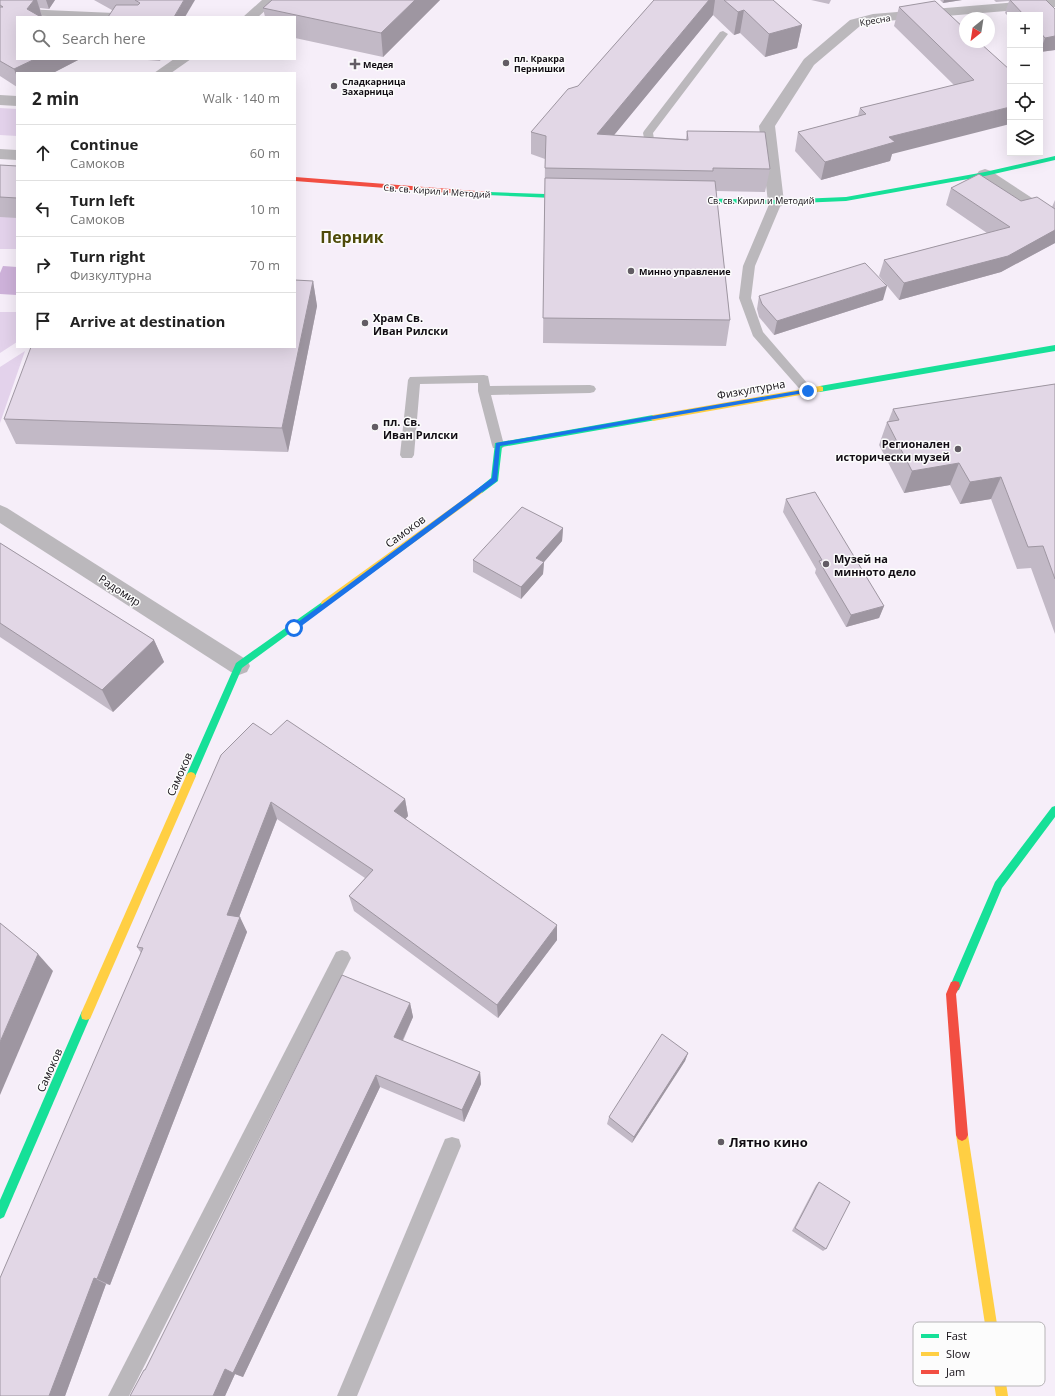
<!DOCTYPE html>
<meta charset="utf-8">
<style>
body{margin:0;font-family:"Open Sans",sans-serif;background:#f2f2f2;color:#222}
.controls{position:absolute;right:12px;top:12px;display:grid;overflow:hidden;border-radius:0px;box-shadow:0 4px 16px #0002}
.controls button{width:36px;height:36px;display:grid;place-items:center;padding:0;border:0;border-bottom:1px solid #e0e0e0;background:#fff;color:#222;font:20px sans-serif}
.compass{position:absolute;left:959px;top:12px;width:36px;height:36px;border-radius:50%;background:#fff;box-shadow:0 4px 16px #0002;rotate:210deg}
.stop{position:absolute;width:12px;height:12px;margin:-9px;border:3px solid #1a73e8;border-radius:50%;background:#fff}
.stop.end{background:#1a73e8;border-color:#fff;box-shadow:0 1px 4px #0008}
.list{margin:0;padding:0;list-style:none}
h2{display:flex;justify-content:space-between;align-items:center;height:52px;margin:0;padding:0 16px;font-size:17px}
h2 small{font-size:13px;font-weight:400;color:#767676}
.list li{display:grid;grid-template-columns:26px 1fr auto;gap:12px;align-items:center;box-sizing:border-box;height:56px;padding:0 16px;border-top:1px solid #e0e0e0}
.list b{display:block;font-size:15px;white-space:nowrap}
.list p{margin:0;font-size:13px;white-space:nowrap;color:#767676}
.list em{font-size:13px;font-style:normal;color:#767676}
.icon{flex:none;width:22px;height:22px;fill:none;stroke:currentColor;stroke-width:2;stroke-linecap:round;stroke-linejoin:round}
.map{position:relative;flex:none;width:1055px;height:1396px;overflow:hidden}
.search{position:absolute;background:#fff;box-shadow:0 4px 16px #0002;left:16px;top:16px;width:280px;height:44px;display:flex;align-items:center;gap:10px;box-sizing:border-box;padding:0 14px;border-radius:0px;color:#767676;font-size:15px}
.panel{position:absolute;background:#fff;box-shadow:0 4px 16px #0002;left:16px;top:72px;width:280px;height:276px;border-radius:0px}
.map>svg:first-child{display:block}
</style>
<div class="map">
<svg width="1055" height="1396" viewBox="0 0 1055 1396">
<rect width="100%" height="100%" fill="#f6eef9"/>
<g fill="#e3d2eb">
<path d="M0,108L17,109V136L0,135Z"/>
<path d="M0,184L17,185V249H0Z"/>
<path d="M0,312H17V342L0,353Z"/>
<path d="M25,351L0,423V367Z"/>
</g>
<path fill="#ceb2da" d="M3,266L17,267V295L0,294V273Z"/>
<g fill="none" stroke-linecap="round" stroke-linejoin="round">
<g fill="#bbb8bc" fill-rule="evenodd">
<path d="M0,8L137,14L142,17H71L0,14Z"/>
<path d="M723,31L728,34L653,133L654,139L669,142L670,144L669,146L645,143L643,133L644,131L720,32Z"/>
<path d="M776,199L782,202L755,266L751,298L763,332L814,391L812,394H804L753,336L739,298L743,266L770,202Z"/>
<path d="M484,375L488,376L490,386L590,385L594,386L596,389L594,392L590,393L491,395L504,445L503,448H493L492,445L478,391V383L420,384L414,455L412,458H402L400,455L408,380L410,377Z"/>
<path d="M342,950L348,952L351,958L348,964L129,1396H108L336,952Z"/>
<path d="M452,1137L459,1139L461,1146L357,1396H337L445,1139Z"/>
</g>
<g fill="#bbb8bc" fill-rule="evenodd">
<path d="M262,0H277L258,17H243Z"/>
<path d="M1041,0H1055V7L874,22L860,26L814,65L775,126L784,202L782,206L776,207L770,206L768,202L759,126L804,59L850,20L873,14Z"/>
<path d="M174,59H191L171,73H154Z"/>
<path d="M0,95L17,96V106L0,105Z"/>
<path d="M0,149L17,150V160L0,159Z"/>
<path d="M985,169L991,171L1055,213V226L1049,225L979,177L977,174L979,171Z"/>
<path d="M0,505L7,508L247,660L250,666L247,672L239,675L231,672L0,523Z"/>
</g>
<g fill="#16e098" fill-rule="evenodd">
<path d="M1055,156V160L985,176L846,201L776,204L687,202L684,200L687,198L776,200L846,197L985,172Z"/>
<path d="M489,192L575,195L578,197L575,199L487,195V193Z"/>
<path d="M1055,345V351L820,392L816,389L820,386Z"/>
<path d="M653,415L657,418L656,420L502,447L498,481L482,493H476L475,491L491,478L495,443Z"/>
<path d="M325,600L329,603L328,605L242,668L194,779L191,780L188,779L186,776L236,663Z"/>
<path d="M1055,806V817L1002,888L959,990L955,991L951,990L950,986L995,882L1052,807Z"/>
<path d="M86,1010L90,1011L91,1015L4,1217L0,1219V1200L82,1011Z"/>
</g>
<g fill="#ffcf43" fill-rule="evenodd">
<path d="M820,386L823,387V391L653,421L649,418L653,415Z"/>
<path d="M479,488L483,491L482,493L328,605H322L321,603L322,601Z"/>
<path d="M191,772L194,773L196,776L90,1019L86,1020L82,1019L81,1015L82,1011L186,776L188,773Z"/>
<path d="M962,1129L966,1131L968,1135L1008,1396H996L956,1135L958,1131Z"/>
</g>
<g fill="#f24e42" fill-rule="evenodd">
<path d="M295,177L489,192L492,194L489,196L295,181Z"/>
<path d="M955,981L959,982L960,986L956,994L968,1135L966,1139L962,1141L958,1139L956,1135L946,994L951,982Z"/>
</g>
</g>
<g fill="#c2b9c6">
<path d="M0,0H55L49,9L40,8L42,17L17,59H80L53,73H17V87L0,76Z"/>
<path d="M94,0H195L112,10Z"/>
<path d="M272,0H440L383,57L295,38V17H265L263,8Z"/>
<path d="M654,0H773L802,25L797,48L765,57L740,33L734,35L713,15L614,135L686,139L687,131L770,169L765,192L716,191L730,320L726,346L543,343L545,159L531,154V132L578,86Z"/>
<path d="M811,0H831L829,4Z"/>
<path d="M940,0H962L943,3Z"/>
<path d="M994,0H1046L1055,9V50L1040,52V15H1010V18L1005,13L1009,1L996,2Z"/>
<path d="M899,7L1010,70L892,154L890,161L821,180L795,151L798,132L858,116L860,108L954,85L894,26Z"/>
<path d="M135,59H161L160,61Z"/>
<path d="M0,165L17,166V218L0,217Z"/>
<path d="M951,188L1052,207L1055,200V243L1001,272L899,300L879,276L884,260L987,233L946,205Z"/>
<path d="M313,281L317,306L288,452L16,444L4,419L295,347Z"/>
<path d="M759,296L883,300L774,335L759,317L757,309Z"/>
<path d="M1055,384V634L1031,568L1017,569L991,499L960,504L950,485L904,493L879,445L887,422H888L893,409Z"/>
<path d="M786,499L884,606L879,618L846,627L815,573L816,569L783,512Z"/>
<path d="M563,528L562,541L544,562L543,574L521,599L473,572V560Z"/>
<path d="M0,543L154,640L164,662L113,712L0,637Z"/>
<path d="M271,735L405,799L408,816L405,819L557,940L498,1018L354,911L349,896L365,878L277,819L239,917L247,932L110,1285L106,1284L65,1396H0L141,953L137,947Z"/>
<path d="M410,1003L413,1017L403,1041L480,1072L481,1084L464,1122L380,1087L243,1377L235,1374L225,1396H130Z"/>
<path d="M688,1053L685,1061L632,1143L607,1124L609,1117Z"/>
<path d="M819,1182L826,1249L823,1251L792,1231L816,1185Z"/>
</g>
<g fill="#9e96a1">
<path d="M34,0H37L42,17H30L27,9Z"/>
<path d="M46,0H55L49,9Z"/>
<path d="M184,0H195L185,17H174Z"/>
<path d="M415,0H440L383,57L381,33Z"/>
<path d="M709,0H715L713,15L596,157L597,134Z"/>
<path d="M944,0H962L943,3Z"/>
<path d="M744,10L740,33L734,35L738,12Z"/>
<path d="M802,25L797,48L765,57L769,34Z"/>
<path d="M1055,36V50L1040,52L1045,38Z"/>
<path d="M35,59H80L53,73H17V77L14,69Z"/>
<path d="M1010,107V124L892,154L890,161L821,180L825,162L889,137Z"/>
<path d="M1055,230V243L1001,272L899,300L904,283Z"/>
<path d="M313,281L317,306L288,452L282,428Z"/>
<path d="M887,286L883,300L774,335L777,321Z"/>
<path d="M959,463L950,485L904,493L912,471Z"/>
<path d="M1001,477L991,499L960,504L970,482Z"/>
<path d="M563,528L562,541L544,562L543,574L521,599V587L536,558Z"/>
<path d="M884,606L879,618L846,627L851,615Z"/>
<path d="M154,640L164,662L113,712L102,690Z"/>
<path d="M405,799L408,816L398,828L394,811Z"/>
<path d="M271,802L277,819L234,930L227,915Z"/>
<path d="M240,917L247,932L110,1285L97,1279Z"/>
<path d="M557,925V940L498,1018L497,1005Z"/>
<path d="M38,954L53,971L0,1095V1042Z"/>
<path d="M410,1003L413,1017L398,1050L394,1037Z"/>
<path d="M688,1053L685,1061L632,1143L634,1137Z"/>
<path d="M480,1072L481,1084L464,1122L462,1110Z"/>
<path d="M376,1075L380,1087L243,1377L235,1374L225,1396H213L225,1369Z"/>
<path d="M94,1278L106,1284L65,1396H49Z"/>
</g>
<g fill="#e2d7e6" stroke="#9e96a1">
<path d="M0,0H34L27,9L41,17H17V59H35L14,69L0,61V7H3L0,5Z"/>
<path d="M135,0H184L174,17H108L116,5H138L140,3Z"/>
<path d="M272,0H415L381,33L263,8Z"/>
<path d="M654,0H709L597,134L688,140L687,131L765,132L770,169L713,168V171L545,168L546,136L531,132L568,89L578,86Z"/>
<path d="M724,0H773L802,25L769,34L744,10L738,12Z"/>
<path d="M1010,0H1046L1055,9V36L1045,38L1040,32V15H1024Z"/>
<path d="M935,1L965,29V42H979L1010,70V107L889,137L895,142L825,162L798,132L866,114L860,108L974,80L899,7Z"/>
<path d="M0,165L17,166V198L0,197Z"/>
<path d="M979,174L1021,201L1037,197L1055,209V230L1008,256L904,283L884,260L1010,227L951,188Z"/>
<path d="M545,178L715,181L730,320L543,318Z"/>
<path d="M865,263L887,286L777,321L762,304L759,296Z"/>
<path d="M295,280L313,281L282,428L4,419L31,347H295Z"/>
<path d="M1055,384V579L1043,546L1028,547L1001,477L970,482L959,463L912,471L887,422L899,420L893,409Z"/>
<path d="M815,492L884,606L851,615L819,561L822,560L786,499Z"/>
<path d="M522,507L563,528L536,558L544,562L521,587L473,560Z"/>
<path d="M0,543L154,640L102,690L0,623Z"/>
<path d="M287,720L405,799L394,811L557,925L497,1005L349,896L373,870L271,802L227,915L240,917L97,1279L94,1278L49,1396H0V1278L143,948L137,947L221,755L253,723L271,735Z"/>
<path d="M0,923L38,954L0,1042Z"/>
<path d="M342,975L410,1003L394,1037L480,1072L462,1110L376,1075L233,1373L225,1369L213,1396H130L144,1370H145Z"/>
<path d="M662,1034L688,1053L634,1137L609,1117Z"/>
<path d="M819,1182L850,1202L826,1249L795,1228Z"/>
</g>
<path fill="#1a73e8" d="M808,389L810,392L500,446L497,481L296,630H291L290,628L492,478L496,443Z"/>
<g fill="#625c64" stroke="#fcfcfc" stroke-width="1.5">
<circle cx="506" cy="63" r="4"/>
<path d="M353 58h4v4h4v4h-4v4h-4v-4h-4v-4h4z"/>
<circle cx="334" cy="86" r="4"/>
<circle cx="631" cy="271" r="4"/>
<circle cx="365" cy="323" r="4"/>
<circle cx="375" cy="427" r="4"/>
<circle cx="958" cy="449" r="4"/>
<circle cx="826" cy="564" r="4"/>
<circle cx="721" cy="1142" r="4"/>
</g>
<g text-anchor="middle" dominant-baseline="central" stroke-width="3" stroke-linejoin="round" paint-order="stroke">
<g font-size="9" fill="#120d14" stroke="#fcfcfc">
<text transform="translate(875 20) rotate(-9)">Кресна</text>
<text transform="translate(437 191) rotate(4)">Св. св. Кирил и Методий</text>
<text x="761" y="200">Св. св. Кирил и Методий</text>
</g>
<g font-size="9" font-weight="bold" fill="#120d14" stroke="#fcfcfc" text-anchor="start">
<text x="514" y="58">пл. Кракра<tspan x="514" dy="10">Пернишки</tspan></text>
<text x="363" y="64">Медея</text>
<text x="342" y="81">Сладкарница<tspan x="342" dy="10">Захарница</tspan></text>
<text x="639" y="271">Минно управление</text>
</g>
<g font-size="11" font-weight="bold" fill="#120d14" stroke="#fcfcfc" text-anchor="start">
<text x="373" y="317">Храм Св.<tspan x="373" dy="13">Иван Рилски</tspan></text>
<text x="383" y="421">пл. Св.<tspan x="383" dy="13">Иван Рилски</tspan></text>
<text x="950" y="443" text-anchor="end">Регионален<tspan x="950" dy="13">исторически музей</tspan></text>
<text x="834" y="558">Музей на<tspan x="834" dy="13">минното дело</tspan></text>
</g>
<g font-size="11" fill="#120d14" stroke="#fcfcfc">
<text transform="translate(751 389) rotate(-10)">Физкултурна</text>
<text transform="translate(405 531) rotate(-36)">Самоков</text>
<text transform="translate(120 590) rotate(33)">Радомир</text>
<text transform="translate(179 774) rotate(-66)">Самоков</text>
<text transform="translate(49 1070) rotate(-66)">Самоков</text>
</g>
<g font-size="13" font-weight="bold" fill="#120d14" stroke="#fcfcfc" text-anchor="start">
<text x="729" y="1142">Лятно кино</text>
</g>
<g font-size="16" font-weight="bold" fill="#4e4a09" stroke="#fcfcfc">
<text x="352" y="237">Перник</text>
</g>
</g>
<rect x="913" y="1322" width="132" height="64" rx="6" fill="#fcfcfc" stroke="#b6b4b6" stroke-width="1"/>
<rect x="921" y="1334" width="18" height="4" fill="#16e098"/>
<rect x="921" y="1352" width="18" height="4" fill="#ffcf43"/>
<rect x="921" y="1370" width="18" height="4" fill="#f24e42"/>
<g font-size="11" fill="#120d14">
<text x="946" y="1340">Fast</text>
<text x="946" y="1358">Slow</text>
<text x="946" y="1376">Jam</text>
</g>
</svg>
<div class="controls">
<button>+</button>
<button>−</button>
<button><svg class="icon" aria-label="locate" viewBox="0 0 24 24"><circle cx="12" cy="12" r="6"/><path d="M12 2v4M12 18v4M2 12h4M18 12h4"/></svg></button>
<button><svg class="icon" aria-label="layers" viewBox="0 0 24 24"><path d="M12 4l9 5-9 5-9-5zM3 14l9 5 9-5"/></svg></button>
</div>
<svg class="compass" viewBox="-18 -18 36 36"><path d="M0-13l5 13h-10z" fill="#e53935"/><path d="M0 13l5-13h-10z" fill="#767676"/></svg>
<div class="stop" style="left:294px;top:628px"></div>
<div class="stop end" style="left:808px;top:391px"></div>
<div class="search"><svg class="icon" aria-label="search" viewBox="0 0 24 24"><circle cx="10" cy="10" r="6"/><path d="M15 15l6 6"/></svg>Search here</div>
<section class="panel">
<h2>2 min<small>Walk · 140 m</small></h2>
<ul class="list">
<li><svg class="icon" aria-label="ahead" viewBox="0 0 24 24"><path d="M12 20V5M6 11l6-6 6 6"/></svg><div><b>Continue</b><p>Самоков</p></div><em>60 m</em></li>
<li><svg class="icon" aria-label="left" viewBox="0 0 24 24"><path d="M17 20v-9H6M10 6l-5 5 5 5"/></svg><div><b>Turn left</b><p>Самоков</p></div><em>10 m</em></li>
<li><svg class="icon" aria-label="right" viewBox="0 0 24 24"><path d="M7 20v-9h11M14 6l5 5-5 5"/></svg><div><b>Turn right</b><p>Физкултурна</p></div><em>70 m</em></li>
<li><svg class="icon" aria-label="arrive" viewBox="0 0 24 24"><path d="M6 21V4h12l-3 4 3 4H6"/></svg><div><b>Arrive at destination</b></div></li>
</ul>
</section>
</div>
